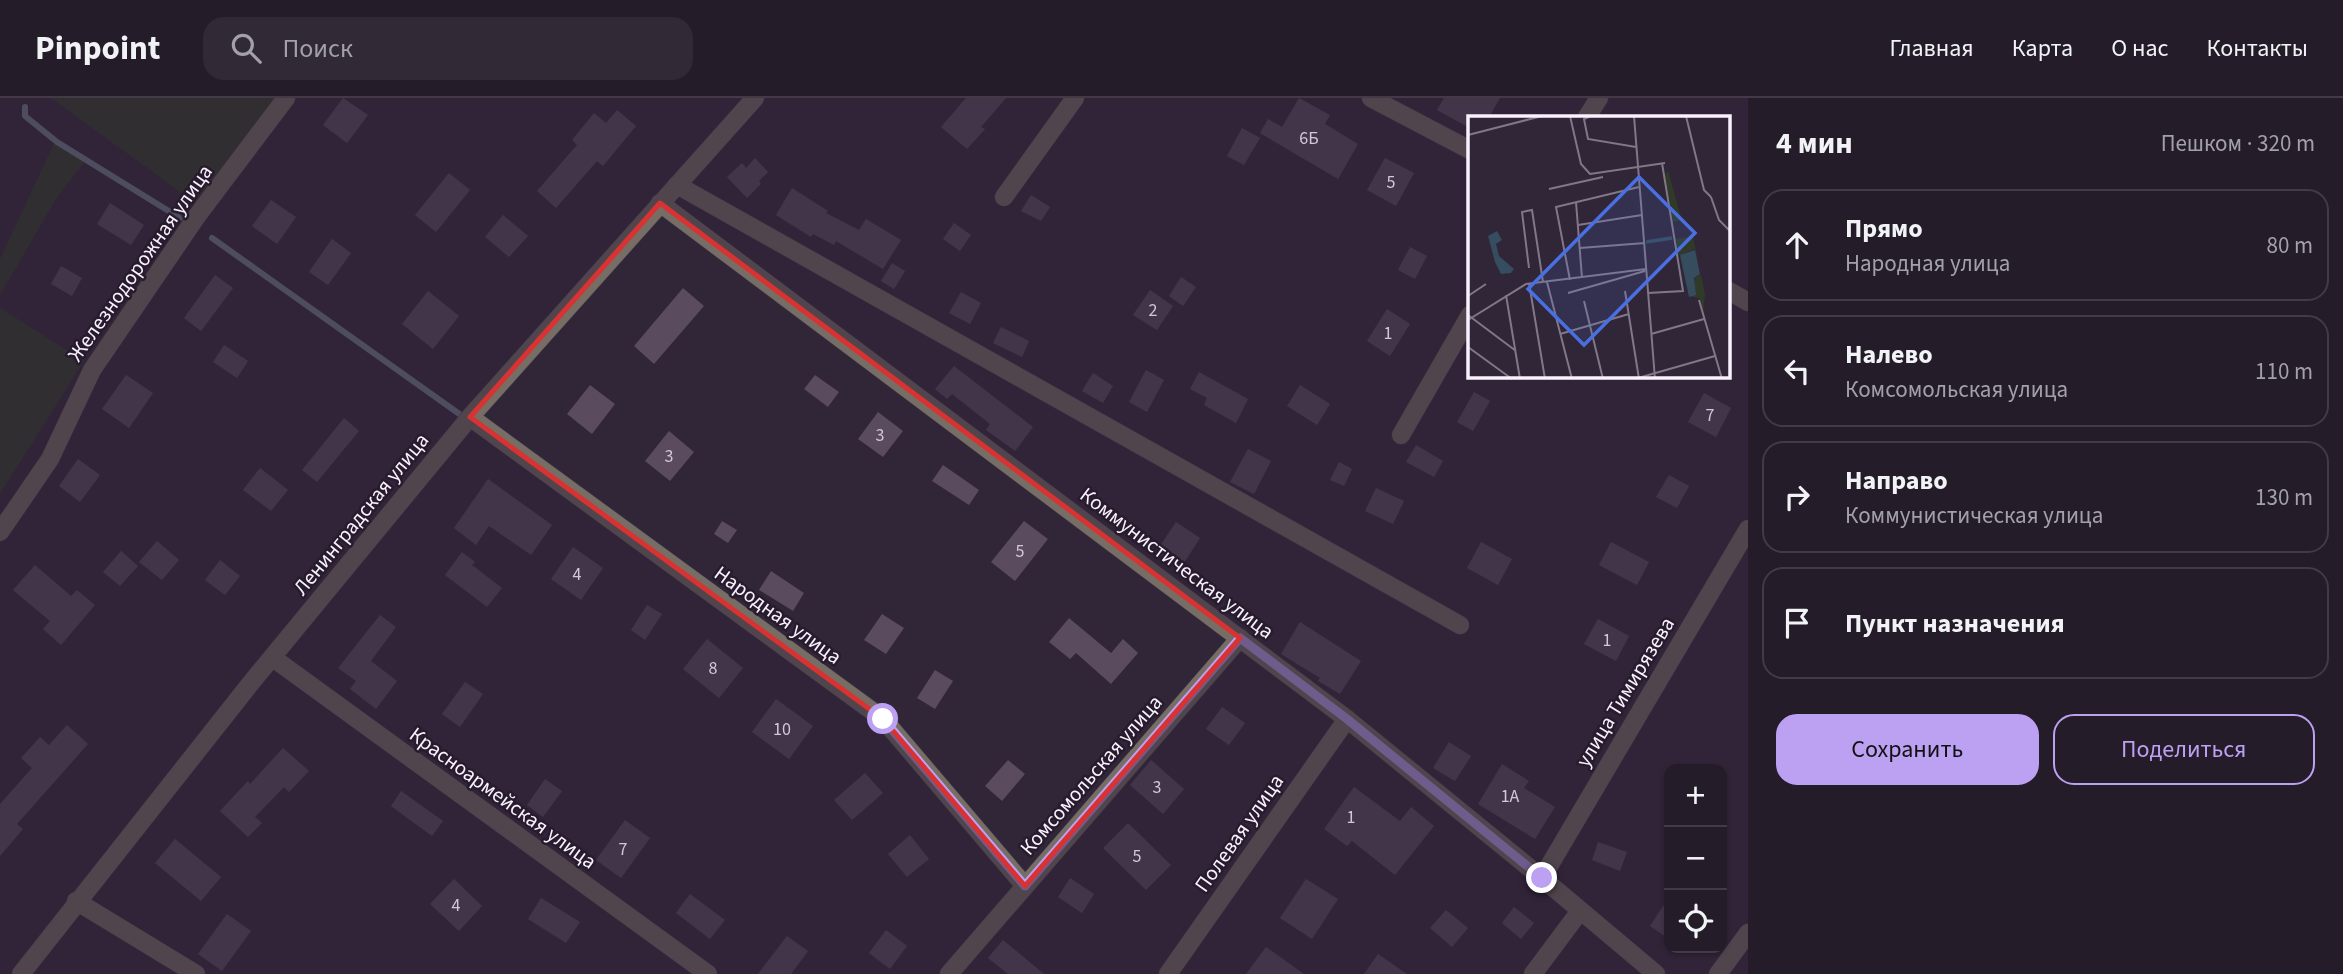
<!DOCTYPE html>
<html lang="ru">
<meta charset="utf-8">
<style>
body{margin:0;font-family:"Source Sans 3",sans-serif;background:#312936;color:#f1f3f6}
.controls{position:absolute;right:21px;bottom:21px;display:grid;overflow:hidden;border-radius:14px;box-shadow:0 2px 5px #0004}
.controls button{width:63px;height:63px;display:grid;place-items:center;padding:0;border:0;border-bottom:2px solid #423a47;background:#251c2a;color:#f1f3f6;font:35px sans-serif}
.stop{position:absolute;width:21px;height:21px;margin:-16px;border:5px solid #bca0f2;border-radius:50%;background:#fff}
.stop.end{background:#bca0f2;border-color:#fff;box-shadow:0 2px 7px #0008}
.list{margin:0;padding:0;list-style:none}
h2{display:flex;justify-content:space-between;align-items:center;height:91px;margin:0;padding:0 28px;font-size:30px}
h2 small{font-size:23px;font-weight:400;color:#a3a1a8}
.list li{display:grid;grid-template-columns:46px 1fr auto;gap:21px;align-items:center;box-sizing:border-box;height:112px;margin:0 14px 14px;padding:0 14px;border:2px solid #423a47;border-radius:21px}
.list b{display:block;font-size:26px;white-space:nowrap}
.list p{margin:0;font-size:23px;white-space:nowrap;color:#a3a1a8}
.list em{font-size:23px;font-style:normal;color:#a3a1a8}
.actions{display:flex;gap:14px;padding:21px 28px}
.actions a{flex:1;padding:16px 0;border:2px solid #bca0f2;border-radius:21px;text-align:center;font-size:24px;color:#bca0f2}
.actions .main{background:#bca0f2;color:#111}
.icon{flex:none;width:38px;height:38px;fill:none;stroke:currentColor;stroke-width:2;stroke-linecap:round;stroke-linejoin:round}
.map{position:relative;flex:none;width:1748px;height:876px;overflow:hidden}
header{display:flex;align-items:center;gap:42px;box-sizing:border-box;height:98px;padding:0 35px;background:#251c2a;border-bottom:2px solid #423a47}
header strong{font-size:33px}
nav{display:flex;gap:38px;margin-inline-start:auto;font-size:24px}
.search{width:490px;height:63px;background:#312936;display:flex;align-items:center;gap:18px;box-sizing:border-box;padding:0 24px;border-radius:21px;color:#a3a1a8;font-size:26px}
main{display:flex}
aside{flex:1;background:#251c2a}
.map>svg:first-child{display:block}
</style>
<header>
<strong>Pinpoint</strong>
<div class="search"><svg class="icon" aria-label="search" viewBox="0 0 24 24"><circle cx="10" cy="10" r="6"/><path d="M15 15l6 6"/></svg>Поиск</div>
<nav><a>Главная</a><a>Карта</a><a>О нас</a><a>Контакты</a></nav>
</header>
<main>
<div class="map">
<svg width="1748" height="876" viewBox="0 0 1748 876">
<rect width="100%" height="100%" fill="#312538"/>
<g fill="#2f3a28">
<path d="M51,0H278L198,107Z"/>
<path d="M56,41L86,62L56,101L0,197V161Z"/>
<path d="M0,210L84,263L0,396Z"/>
</g>
<g fill="none" stroke-linecap="round" stroke-linejoin="round">
<g stroke="#707e8f" stroke-width="6">
<path d="M25,9V18L57,44L180,120"/>
<path d="M212,140L465,320"/>
</g>
</g>
<g fill="#5a4b5e">
<path d="M343,0L368,17L347,45L323,27Z"/>
<path d="M966,0H1006L981,29L985,31L967,51L941,29Z"/>
<path d="M1299,0L1330,17L1325,26L1358,46L1338,81L1260,35L1268,21L1282,29Z"/>
<path d="M1444,0H1500L1489,19H1470V30L1437,12Z"/>
<path d="M617,12L636,28L603,68L597,63L556,110L537,93L577,47L572,42L594,15L606,25Z"/>
<path d="M1242,30L1260,40L1244,67L1227,58Z"/>
<path d="M755,60L768,74L759,83L761,86L747,100L727,79L742,65L746,70Z"/>
<path d="M1385,60L1414,75L1396,108L1367,92Z"/>
<path d="M449,75L470,92L436,134L415,117Z"/>
<path d="M792,90L828,113L826,115L859,132L866,121L901,142L883,171L836,143L834,147L813,136L811,139L776,117Z"/>
<path d="M1031,97L1050,109L1041,123L1021,113Z"/>
<path d="M271,102L296,119L277,146L252,128Z"/>
<path d="M110,105L144,127L131,147L97,126Z"/>
<path d="M503,117L528,138L509,159L485,139Z"/>
<path d="M954,125L971,137L960,153L943,141Z"/>
<path d="M332,141L351,155L328,187L309,174Z"/>
<path d="M1410,149L1427,158L1415,181L1398,172Z"/>
<path d="M892,165L905,173L894,191L881,183Z"/>
<path d="M61,168L82,180L72,198L51,186Z"/>
<path d="M215,177L233,190L201,233L184,220Z"/>
<path d="M1181,179L1196,189L1183,208L1169,198Z"/>
<path d="M683,190L704,208L654,266L634,248Z"/>
<path d="M1150,192L1173,208L1157,232L1133,217Z"/>
<path d="M428,193L459,218L433,251L402,226Z"/>
<path d="M961,194L981,205L970,226L949,215Z"/>
<path d="M1387,211L1410,226L1390,258L1367,243Z"/>
<path d="M1001,229L1029,243L1022,259L993,245Z"/>
<path d="M224,247L248,263L237,280L213,264Z"/>
<path d="M954,268L1033,329L1015,353L986,332L990,326L952,296L947,301L935,291Z"/>
<path d="M1146,272L1164,282L1147,314L1129,304Z"/>
<path d="M1199,274L1248,301L1236,325L1204,307L1207,300L1190,291Z"/>
<path d="M1093,275L1113,288L1103,305L1082,293Z"/>
<path d="M126,277L153,295L129,330L102,311Z"/>
<path d="M815,277L839,294L828,309L804,291Z"/>
<path d="M590,287L615,306L592,336L567,316Z"/>
<path d="M1300,287L1330,306L1317,327L1287,308Z"/>
<path d="M1474,294L1490,303L1473,333L1457,324Z"/>
<path d="M1704,295L1731,310L1716,339L1688,324Z"/>
<path d="M878,314L903,333L883,359L858,341Z"/>
<path d="M344,320L359,333L317,384L302,372Z"/>
<path d="M669,333L694,354L670,383L645,363Z"/>
<path d="M1416,347L1443,363L1434,379L1406,364Z"/>
<path d="M1248,351L1271,363L1254,396L1230,384Z"/>
<path d="M78,361L100,377L80,404L59,388Z"/>
<path d="M1339,364L1352,371L1344,388L1330,382Z"/>
<path d="M943,367L979,392L969,407L932,383Z"/>
<path d="M260,370L288,392L271,413L243,392Z"/>
<path d="M1669,377L1689,388L1677,410L1656,399Z"/>
<path d="M488,381L552,427L531,457L489,428L476,447L454,430Z"/>
<path d="M1376,390L1404,403L1393,426L1365,413Z"/>
<path d="M722,423L737,432L728,445L714,436Z"/>
<path d="M1024,423L1048,441L1015,483L991,464Z"/>
<path d="M1176,424L1200,440L1180,471L1156,454Z"/>
<path d="M157,443L179,462L162,482L139,464Z"/>
<path d="M1481,444L1512,461L1498,487L1467,470Z"/>
<path d="M1611,444L1649,464L1637,487L1599,467Z"/>
<path d="M573,449L603,470L581,502L551,481Z"/>
<path d="M121,453L138,468L120,488L103,474Z"/>
<path d="M462,454L475,464L472,467L502,490L487,509L445,477Z"/>
<path d="M220,462L240,478L225,497L205,482Z"/>
<path d="M35,467L71,498L77,492L95,507L61,547L43,531L50,523L13,492Z"/>
<path d="M771,473L804,495L793,513L759,492Z"/>
<path d="M647,507L662,516L645,542L631,532Z"/>
<path d="M882,516L904,530L886,556L864,542Z"/>
<path d="M380,517L396,529L371,563L397,583L376,611L350,591L356,583L338,570Z"/>
<path d="M1069,520L1111,555L1123,541L1138,555L1111,586L1076,555L1070,561L1049,544Z"/>
<path d="M1598,521L1629,538L1616,563L1584,546Z"/>
<path d="M1300,524L1361,563L1340,596L1318,583L1320,580L1281,556Z"/>
<path d="M707,541L743,570L719,600L683,571Z"/>
<path d="M935,572L953,583L935,611L917,600Z"/>
<path d="M465,584L483,596L460,629L442,616Z"/>
<path d="M776,601L813,628L789,661L752,634Z"/>
<path d="M1222,609L1245,625L1229,647L1206,631Z"/>
<path d="M67,627L88,646L17,726L23,731L0,758V706L32,670L21,660L40,639L49,647Z"/>
<path d="M1449,644L1471,658L1455,683L1433,670Z"/>
<path d="M283,650L309,673L289,694L284,689L255,719L262,725L248,739L220,713L248,683L250,686Z"/>
<path d="M1008,662L1025,676L1002,703L985,688Z"/>
<path d="M1151,662L1184,691L1163,716L1130,687Z"/>
<path d="M1502,666L1529,683L1524,690L1555,709L1535,741L1478,706Z"/>
<path d="M865,675L883,695L852,722L834,702Z"/>
<path d="M545,681L562,693L543,719L527,707Z"/>
<path d="M1354,689L1400,723L1411,709L1434,728L1395,777L1352,743L1347,748L1324,731Z"/>
<path d="M401,693L443,723L432,738L391,708Z"/>
<path d="M625,722L650,740L621,780L596,762Z"/>
<path d="M1128,725L1171,767L1146,792L1103,750Z"/>
<path d="M910,737L929,761L907,779L888,756Z"/>
<path d="M175,741L221,779L201,803L155,765Z"/>
<path d="M1598,744L1627,754L1620,773L1592,762Z"/>
<path d="M1070,780L1094,796L1082,815L1058,799Z"/>
<path d="M454,781L482,808L459,833L430,806Z"/>
<path d="M1306,781L1338,801L1312,841L1280,820Z"/>
<path d="M690,796L725,822L710,841L676,815Z"/>
<path d="M1669,799V841L1650,828Z"/>
<path d="M541,800L580,824L566,845L528,821Z"/>
<path d="M1514,809L1534,825L1521,841L1502,825Z"/>
<path d="M1446,812L1468,830L1452,849L1430,830Z"/>
<path d="M227,816L251,833L222,873L198,856Z"/>
<path d="M886,832L907,848L890,871L869,855Z"/>
<path d="M787,838L808,853L791,876H758Z"/>
<path d="M1003,842L1044,876H1008L988,860Z"/>
<path d="M1266,849L1304,876H1246Z"/>
<path d="M1378,856L1407,876H1364Z"/>
</g>
<g fill="none" stroke-linecap="round" stroke-linejoin="round">
<defs>
<g id="minor">
<path d="M1371,0L1470,52"/>
<path d="M1587,19L1599,0"/>
<path d="M677,87L1460,527"/>
<path d="M1004,99L1075,0"/>
<path d="M660,105L1347,621L1542,780L1656,876"/>
<path d="M1729,193L1748,204"/>
<path d="M470,319L883,621L1025,788"/>
<path d="M1401,337L1470,217"/>
<path d="M0,434L50,361L92,272L197,118L286,0"/>
<path d="M273,560L708,876"/>
<path d="M1542,780L1748,431"/>
<path d="M76,803L196,876"/>
<path d="M21,876L250,586L470,319L755,0"/>
<path d="M949,876L1240,540"/>
<path d="M1168,876L1347,621"/>
<path d="M1533,876L1580,813"/>
<path d="M1718,876L1748,835"/>
</g>
</defs>
<use href="#minor" stroke="#4d4254" stroke-width="19"/>
<use href="#minor" stroke="#766d65" stroke-width="18"/>
</g>
<g fill="none" stroke-linecap="round" stroke-linejoin="round">
<path stroke="#bca0f2" stroke-width="9" d="M883,621L1025,788L1240,540L1347,621L1542,780"/>
</g>
<path d="M0 0H1748V876H0ZM660,105L1240,540L1025,788L883,621L470,319Z" fill="#312538" fill-opacity=".55" fill-rule="evenodd"/>
<path fill="none" stroke="#d83233" stroke-width="5" stroke-linejoin="round" d="M660,105L1240,540L1025,788L883,621L470,319Z"/>
<g text-anchor="middle" dominant-baseline="central" stroke-width="5" stroke-linejoin="round" paint-order="stroke">
<g font-size="18" fill="#d1c8d6">
<text x="1309" y="40">6Б</text>
<text x="1391" y="84">5</text>
<text x="1153" y="212">2</text>
<text x="1388" y="235">1</text>
<text x="1710" y="317">7</text>
<text x="880" y="337">3</text>
<text x="669" y="358">3</text>
<text x="1020" y="453">5</text>
<text x="577" y="476">4</text>
<text x="1607" y="542">1</text>
<text x="713" y="570">8</text>
<text x="782" y="631">10</text>
<text x="1157" y="689">3</text>
<text x="1510" y="698">1А</text>
<text x="1351" y="719">1</text>
<text x="623" y="751">7</text>
<text x="1137" y="758">5</text>
<text x="456" y="807">4</text>
</g>
<g font-size="21" fill="#f9f1fe" stroke="#271c2d">
<text transform="translate(140 165) rotate(-55)">Железнодорожная улица</text>
<text transform="translate(361 416) rotate(-51)">Ленинградская улица</text>
<text transform="translate(1177 465) rotate(37)">Коммунистическая улица</text>
<text transform="translate(778 517) rotate(36)">Народная улица</text>
<text transform="translate(1625 594) rotate(-59)">улица Тимирязева</text>
<text transform="translate(1091 677) rotate(-49)">Комсомольская улица</text>
<text transform="translate(503 700) rotate(36)">Красноармейская улица</text>
<text transform="translate(1239 735) rotate(-55)">Полевая улица</text>
</g>
</g>
<g transform="translate(1468 18)">
<rect width="262" height="262" fill="#312538"/>
<path d="M200,54L212,98L221,118L214,104L205,106L197,59ZM225,120L237,178L235,199L231,182L224,181L227,162L233,158L227,133L210,140L208,123Z" fill="#2f3a28"/>
<path d="M29,115L34,124L28,128L31,140L46,153L43,157L33,158L27,146L20,120ZM227,134L232,158L226,162L228,179L221,181L212,139Z" fill="#364d60"/>
<path fill="none" stroke="#364d60" stroke-width="3.5" d="M178,126L204,122"/>
<path fill="none" stroke="#817787" stroke-width="2" d="M102,0L113,48L122,58L197,47M123,0L116,3L120,23L168,31M166,0L187,263M218,0L236,74L243,81M0,19L74,0M81,73L135,61M243,81L251,104L263,116M108,86L114,162M110,109L174,99M112,132L177,127M61,152L54,96L64,94L75,166M102,164L88,91L171,71M79,166L104,263M61,167L77,263M157,175L171,263M100,177L177,155M180,177L215,175L194,47M38,179L52,263M0,180L18,168M231,184L254,263M116,185L135,263M0,199L48,235M0,204L58,168L178,153M92,218L161,198M183,218L236,203M0,231L44,263M170,262L247,240"/>
<path fill="#496fe0" fill-opacity="0.15" stroke="#496fe0" stroke-width="3.5" d="M171,61L227,117L116,229L60,173Z"/>
<rect width="262" height="262" fill="none" stroke="#f9f1fe" stroke-width="3.5"/>
</g>
</svg>
<div class="controls">
<button>+</button>
<button>−</button>
<button><svg class="icon" aria-label="locate" viewBox="0 0 24 24"><circle cx="12" cy="12" r="6"/><path d="M12 2v4M12 18v4M2 12h4M18 12h4"/></svg></button>
</div>
<div class="stop" style="left:883px;top:621px"></div>
<div class="stop end" style="left:1542px;top:780px"></div>
</div>
<aside>
<h2>4 мин<small>Пешком · 320 m</small></h2>
<ul class="list">
<li><svg class="icon" aria-label="ahead" viewBox="0 0 24 24"><path d="M12 20V5M6 11l6-6 6 6"/></svg><div><b>Прямо</b><p>Народная улица</p></div><em>80 m</em></li>
<li><svg class="icon" aria-label="left" viewBox="0 0 24 24"><path d="M17 20v-9H6M10 6l-5 5 5 5"/></svg><div><b>Налево</b><p>Комсомольская улица</p></div><em>110 m</em></li>
<li><svg class="icon" aria-label="right" viewBox="0 0 24 24"><path d="M7 20v-9h11M14 6l5 5-5 5"/></svg><div><b>Направо</b><p>Коммунистическая улица</p></div><em>130 m</em></li>
<li><svg class="icon" aria-label="arrive" viewBox="0 0 24 24"><path d="M6 21V4h12l-3 4 3 4H6"/></svg><div><b>Пункт назначения</b></div></li>
</ul>
<div class="actions"><a class="main">Сохранить</a><a>Поделиться</a></div>
</aside>
</main>
